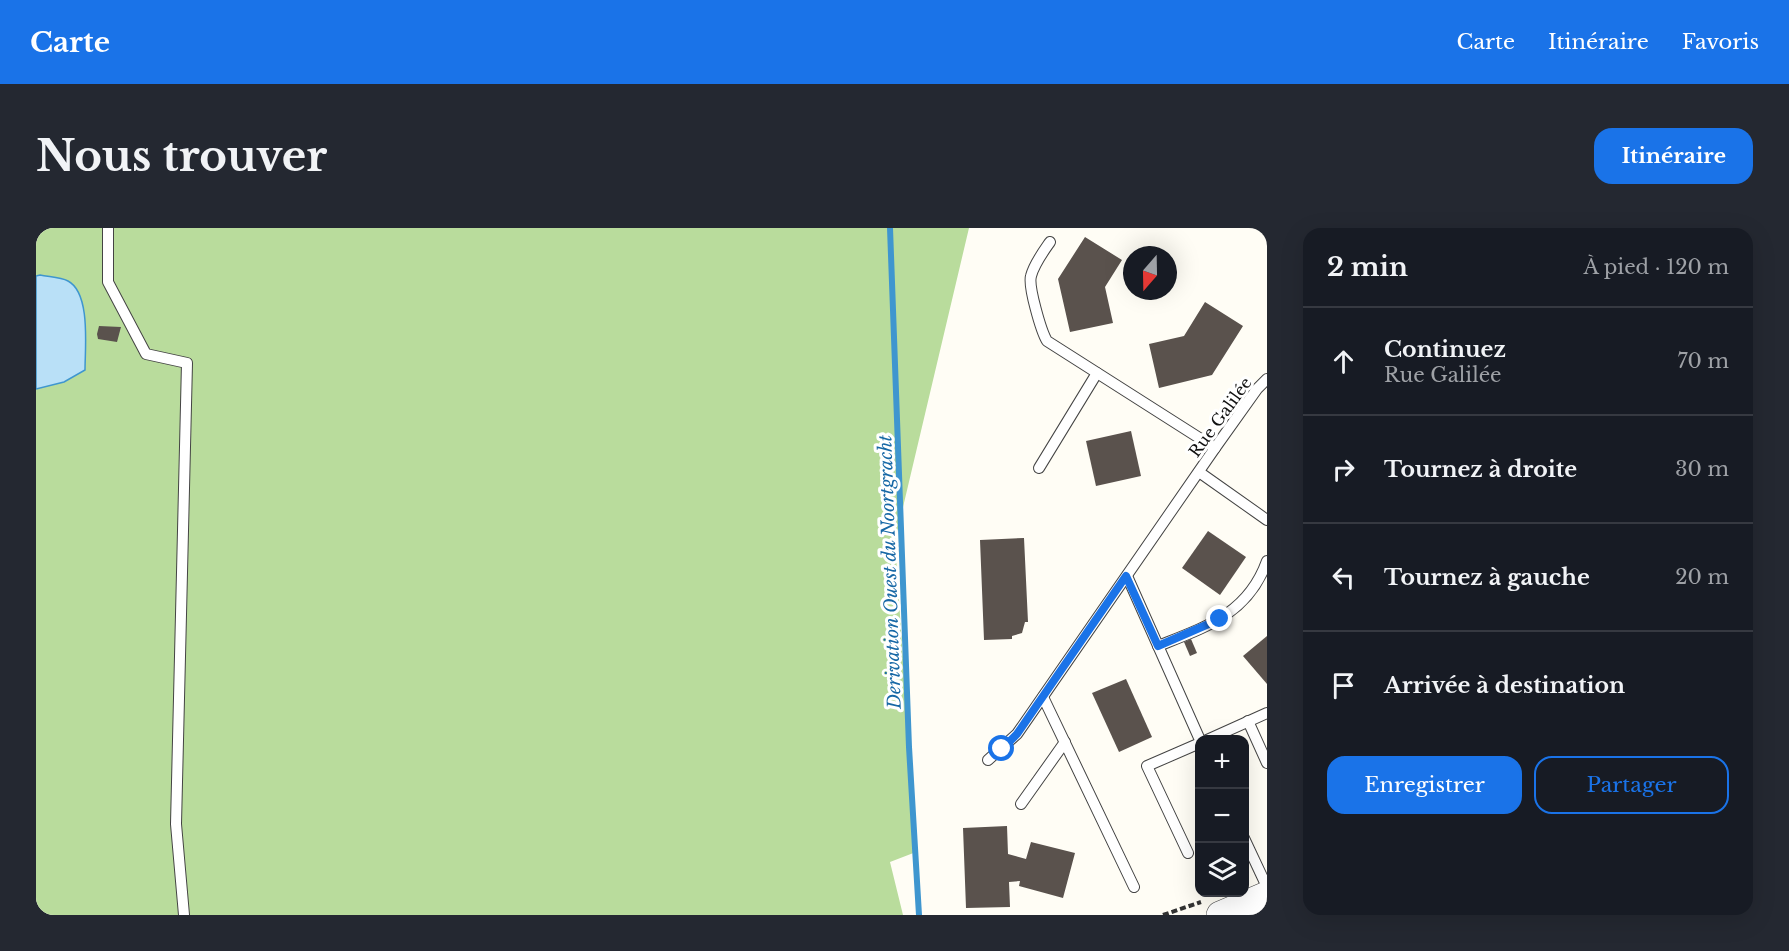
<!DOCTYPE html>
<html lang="fr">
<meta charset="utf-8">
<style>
body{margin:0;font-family:"Libre Baskerville",serif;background:#242831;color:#f1f3f6}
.controls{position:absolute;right:18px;bottom:18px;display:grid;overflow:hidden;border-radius:12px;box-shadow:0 6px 24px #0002}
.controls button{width:54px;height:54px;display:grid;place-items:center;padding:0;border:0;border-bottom:2px solid #363941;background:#171b24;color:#f1f3f6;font:30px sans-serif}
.compass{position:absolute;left:1087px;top:18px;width:54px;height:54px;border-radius:50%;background:#171b24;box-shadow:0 6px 24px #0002;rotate:200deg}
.stop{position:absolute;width:18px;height:18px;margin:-14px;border:4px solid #1a73e8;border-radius:50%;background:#fff}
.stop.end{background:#1a73e8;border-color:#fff;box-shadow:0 2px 6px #0008}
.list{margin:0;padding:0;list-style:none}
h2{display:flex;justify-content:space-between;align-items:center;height:78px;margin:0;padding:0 24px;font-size:26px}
h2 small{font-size:20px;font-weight:400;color:#9ea1a6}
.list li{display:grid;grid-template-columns:39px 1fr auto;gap:18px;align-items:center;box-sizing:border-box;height:108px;padding:0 24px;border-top:2px solid #363941}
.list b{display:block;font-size:22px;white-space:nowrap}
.list p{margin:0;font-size:20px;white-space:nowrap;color:#9ea1a6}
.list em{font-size:20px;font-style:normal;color:#9ea1a6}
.actions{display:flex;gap:12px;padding:18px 24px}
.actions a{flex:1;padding:14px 0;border:2px solid #1a73e8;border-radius:18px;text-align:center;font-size:21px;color:#1a73e8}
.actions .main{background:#1a73e8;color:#fff}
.icon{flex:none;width:33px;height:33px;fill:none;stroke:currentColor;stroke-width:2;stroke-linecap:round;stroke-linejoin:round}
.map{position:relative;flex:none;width:1231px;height:687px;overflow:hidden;border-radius:18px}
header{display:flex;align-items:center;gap:36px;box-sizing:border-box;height:84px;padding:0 30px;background:#1a73e8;color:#fff}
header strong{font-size:28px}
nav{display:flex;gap:33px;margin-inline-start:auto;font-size:21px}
.intro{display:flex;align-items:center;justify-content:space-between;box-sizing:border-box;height:144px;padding:0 36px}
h1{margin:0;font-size:42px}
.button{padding:15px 27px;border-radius:18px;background:#1a73e8;color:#fff;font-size:21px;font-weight:700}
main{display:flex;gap:36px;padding:0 36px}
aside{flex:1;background:#171b24;border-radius:18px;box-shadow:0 6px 24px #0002}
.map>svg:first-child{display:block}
</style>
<header>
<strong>Carte</strong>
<nav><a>Carte</a><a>Itinéraire</a><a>Favoris</a></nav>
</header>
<div class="intro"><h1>Nous trouver</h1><a class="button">Itinéraire</a></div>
<main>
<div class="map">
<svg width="1231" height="687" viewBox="0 0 1231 687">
<rect width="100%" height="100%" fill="#fffdf5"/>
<path fill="#b9dc9c" d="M0,0H933L859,313L880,624L854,634L867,687H0Z"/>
<path fill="#b9e0f7" stroke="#3f96cf" stroke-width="1.5" d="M4,47C13,49 24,49 32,53C55,65 49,120 49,142L28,154L0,161V48Z"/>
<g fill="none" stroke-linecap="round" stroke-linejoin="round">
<path stroke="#3f96cf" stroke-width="6" d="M854,0L873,519L883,687"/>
</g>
<g fill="#5a524d">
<path d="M1049,9L1086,32L1069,59L1077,95L1034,104L1022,51Z"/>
<path d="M1169,74L1207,98L1176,147L1123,160L1113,116L1148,108Z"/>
<path d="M63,98L85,99L81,114L62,111L61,106Z"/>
<path d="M1095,203L1105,248L1060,258L1050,213Z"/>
<path d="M1172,303L1210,329L1184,367L1146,340Z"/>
<path d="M988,310L992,394H989L986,405L976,408V411L948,412L944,312Z"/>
<path d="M1231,408V456L1207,428Z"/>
<path d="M1155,411L1161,425L1154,428L1148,414Z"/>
<path d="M1090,451L1116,509L1083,524L1056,465Z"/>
<path d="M971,598L972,626L990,631L995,614L1039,625L1027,670L983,658L984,653L973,654L974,679L930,680L927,600Z"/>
</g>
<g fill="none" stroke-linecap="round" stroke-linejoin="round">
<defs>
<g id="service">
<path d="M72,0V54L110,126L151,135L140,596L148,687"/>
<path d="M1014,14C1007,24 998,36 995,48C992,58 1005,103 1011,113L1179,220"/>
<path d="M1003,240L1061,145"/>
<path d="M1163,244L1231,292"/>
<path d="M1091,348L1164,512"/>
<path d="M1122,418C1170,399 1212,386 1231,333"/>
<path d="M1007,469L1098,659"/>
<path d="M1212,493L1231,535"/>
<path d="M1171,512L1231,485"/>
<path d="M952,532L981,506L1179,220L1221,161L1231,151"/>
<path d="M985,576L1029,514"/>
<path d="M1208,610L1231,659"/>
<path d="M1152,625L1111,538L1164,515"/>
</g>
<path id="tertiary" d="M1184,687L1231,667"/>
</defs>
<use href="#service" stroke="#444" stroke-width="12"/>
<use href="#tertiary" stroke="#444" stroke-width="28"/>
<path stroke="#333" stroke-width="4" stroke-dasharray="6 3" stroke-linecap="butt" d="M1127,687L1165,674"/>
<use href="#service" stroke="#fff" stroke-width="10"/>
<use href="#tertiary" stroke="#fff" stroke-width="27"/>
</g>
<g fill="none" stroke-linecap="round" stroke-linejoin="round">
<path stroke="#1a73e8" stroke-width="8" d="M966,521L981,506L1090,348L1122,418L1184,391"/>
</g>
<g text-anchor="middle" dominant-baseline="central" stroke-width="6" stroke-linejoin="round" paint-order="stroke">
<g font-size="16" fill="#111" stroke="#fff">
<text transform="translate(1184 189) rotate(-54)">Rue Galilée</text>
</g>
<g font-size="18" font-style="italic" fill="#1768a6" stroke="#fff">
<text transform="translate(854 344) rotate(-92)">Derivation Ouest du Noortgracht</text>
</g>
</g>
</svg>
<div class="controls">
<button>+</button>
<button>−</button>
<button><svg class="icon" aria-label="layers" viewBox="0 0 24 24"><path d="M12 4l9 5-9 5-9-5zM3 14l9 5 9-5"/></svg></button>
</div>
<svg class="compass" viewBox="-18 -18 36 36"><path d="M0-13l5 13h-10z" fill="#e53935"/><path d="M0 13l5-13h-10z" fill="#9ea1a6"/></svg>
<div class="stop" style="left:966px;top:521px"></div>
<div class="stop end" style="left:1184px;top:391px"></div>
</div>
<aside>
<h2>2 min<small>À pied · 120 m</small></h2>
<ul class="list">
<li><svg class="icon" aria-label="ahead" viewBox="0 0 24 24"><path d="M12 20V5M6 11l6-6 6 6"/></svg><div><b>Continuez</b><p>Rue Galilée</p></div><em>70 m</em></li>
<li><svg class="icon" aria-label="right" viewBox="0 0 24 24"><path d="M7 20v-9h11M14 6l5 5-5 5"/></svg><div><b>Tournez à droite</b></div><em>30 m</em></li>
<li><svg class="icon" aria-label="left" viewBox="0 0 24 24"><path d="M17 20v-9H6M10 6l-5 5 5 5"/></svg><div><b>Tournez à gauche</b></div><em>20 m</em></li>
<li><svg class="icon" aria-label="arrive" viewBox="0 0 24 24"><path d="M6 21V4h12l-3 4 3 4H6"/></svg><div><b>Arrivée à destination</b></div></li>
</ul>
<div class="actions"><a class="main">Enregistrer</a><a>Partager</a></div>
</aside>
</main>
